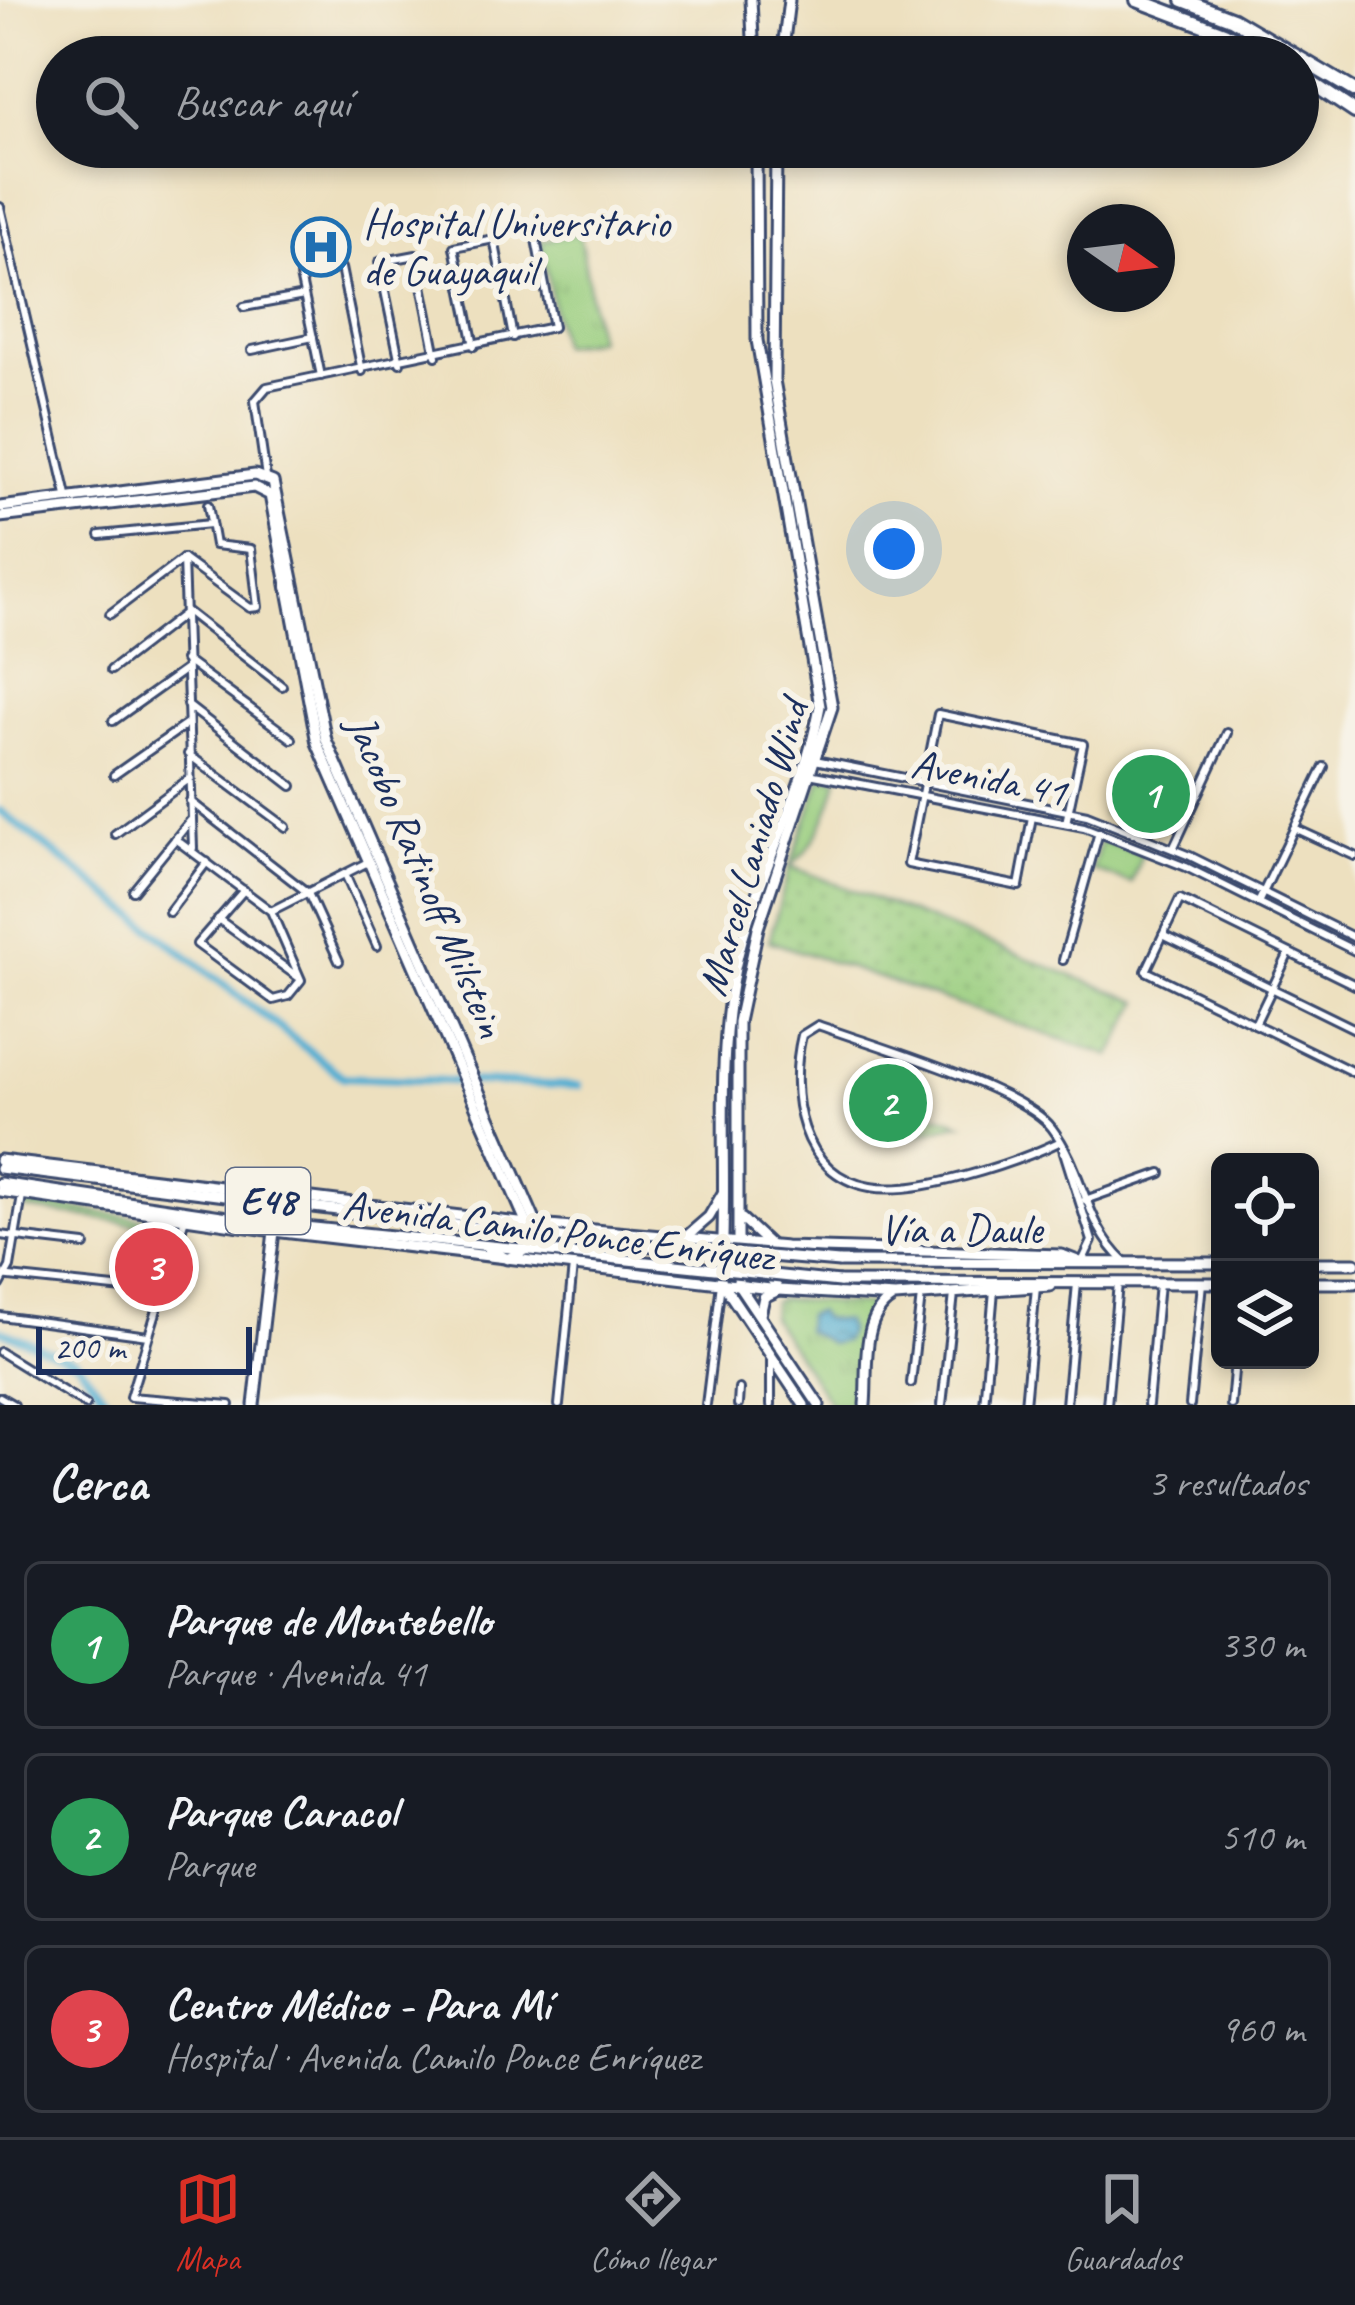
<!DOCTYPE html>
<html lang="es">
<meta charset="utf-8">
<style>
body{margin:0;font-family:Caveat,sans-serif;background:#242831;color:#f1f3f6}
.controls{position:absolute;right:36px;bottom:36px;display:grid;overflow:hidden;border-radius:18px;box-shadow:0 6px 18px #0003}
.controls button{width:108px;height:108px;display:grid;place-items:center;padding:0;border:0;border-bottom:3px solid #363941;background:#171b24;color:#f1f3f6;font:60px sans-serif}
.compass{position:absolute;left:1067px;top:204px;width:108px;height:108px;border-radius:50%;background:#171b24;box-shadow:0 6px 18px #0003;rotate:104deg}
.scale{position:absolute;left:36px;bottom:30px;width:216px;box-sizing:border-box;padding-left:12px;border:6px solid #1b2f5e;border-top:0;font-size:33px;line-height:42px;white-space:nowrap;color:#1b2f5e;-webkit-text-stroke:9px #f7f3e8;paint-order:stroke}
.you{position:absolute;left:894px;top:549px;width:42px;height:42px;margin:-30px;border:9px solid #fff;border-radius:50%;background:#1a73e8;box-shadow:0 0 0 18px #1a73e833}
.badge{display:grid;place-items:center;width:78px;height:78px;border-radius:50%;background:#d93025;color:#fff;font-size:39px;font-weight:700}
.pin{position:absolute;translate:-50% -50%;border:6px solid #fff;box-shadow:0 3px 12px #0006}
.list{margin:0;padding:0;list-style:none}
h2{display:flex;justify-content:space-between;align-items:center;height:156px;margin:0;padding:0 48px;font-size:51px}
h2 small{font-size:39px;font-weight:400;color:#9ea1a6}
.list li{display:grid;grid-template-columns:78px 1fr auto;gap:36px;align-items:center;box-sizing:border-box;height:168px;margin:0 24px 24px;padding:0 24px;border:3px solid #363941;border-radius:18px}
.list b{display:block;font-size:45px;white-space:nowrap}
.list p{margin:0;font-size:39px;white-space:nowrap;color:#9ea1a6}
.list em{font-size:39px;font-style:normal;color:#9ea1a6}
.icon{flex:none;width:66px;height:66px;fill:none;stroke:currentColor;stroke-width:2;stroke-linecap:round;stroke-linejoin:round}
.map{position:relative;flex:none;width:1355px;height:1405px;overflow:hidden}
.search{position:absolute;background:#171b24;box-shadow:0 6px 18px #0003;left:36px;right:36px;top:36px;height:132px;display:flex;align-items:center;gap:30px;box-sizing:border-box;padding:0 42px;border-radius:66px;color:#9ea1a6;font-size:45px}
.sheet{height:732px;background:#171b24}
nav{display:flex;justify-content:space-around;align-items:center;box-sizing:border-box;height:168px;border-top:3px solid #363941;background:#171b24;font-size:33px;color:#9ea1a6}
nav a{display:grid;justify-items:center;gap:6px}
nav .on{color:#d93025}
.map>svg:first-child{display:block}
</style>
<div class="map">
<svg width="1355" height="1405" viewBox="0 0 1355 1405">
<defs>
<pattern id="grass-dots" width="8" height="8" patternUnits="userSpaceOnUse" patternTransform="scale(3)"><rect width="8" height="8" fill="#9ace7f"/><path d="M2 2h.1M6 6h.1" fill="none" stroke="#84b170" stroke-width="1.8" stroke-linecap="round"/></pattern>
<pattern id="park-tufts" width="24" height="20" patternUnits="userSpaceOnUse" patternTransform="scale(3)"><rect width="24" height="20" fill="#9ace7f"/><path d="M3 7l-1-3M5 7V3M7 7l1-3M15 17l-1-3M17 17v-4M19 17l1-3" fill="none" stroke="#84b170"/></pattern>
<pattern id="water-ripples" width="26" height="14" patternUnits="userSpaceOnUse" patternTransform="scale(3)"><rect width="26" height="14" fill="#54afd2"/><path d="M2 4q2-2 4 0t4 0M15 11q2-2 4 0t4 0" fill="none" stroke="#458fae"/></pattern>
</defs>
<rect width="100%" height="100%" fill="#f7f3e8"/>
<filter id="ink" filterUnits="userSpaceOnUse"><feTurbulence type="fractalNoise" baseFrequency=".00833" numOctaves="2"/><feDisplacementMap in="SourceGraphic" scale="24" xChannelSelector="R" yChannelSelector="G"/><feConvolveMatrix kernelMatrix="1 2 1 2 8 2 1 2 1" color-interpolation-filters="sRGB"/></filter>
<filter id="wash" filterUnits="userSpaceOnUse"><feTurbulence type="fractalNoise" baseFrequency=".004" numOctaves="4" result="noise"/><feDisplacementMap in="SourceGraphic" scale="48" xChannelSelector="R" yChannelSelector="G"/><feGaussianBlur stdDeviation="2.7" result="paint"/><feColorMatrix in="noise" values="0 0 0 0 0 0 0 0 0 0 0 0 0 0 0 0 0 1.4 0 .05"/><feComposite in="paint" operator="in"/></filter>
<g filter="url(#wash)">
<rect width="100%" height="100%" fill="#ede0bf"/>
<path fill="url(#grass-dots)" stroke="#5a7e6e" stroke-width="3" d="M790,866L1140,1002L1111,1056L769,941Z"/>
<g fill="url(#park-tufts)" stroke="#5a7e6e" stroke-width="3">
<path d="M580,234L597,339L560,346L541,241Z"/>
<path d="M1130,762L1193,789L1174,826L1161,822L1156,830L1103,814L1109,785L1123,789Z"/>
<path d="M822,777L838,779C831,809 815,849 790,866Z"/>
<path d="M863,1076L883,1083V1096L962,1123L912,1136L873,1129L878,1111L862,1093Z"/>
<path d="M26,1202L175,1223L172,1229L25,1209Z"/>
<path d="M779,1299L870,1305L860,1329L855,1405H831L771,1317L773,1302Z"/>
</g>
<path fill="#9ace7f" stroke="#5a7e6e" stroke-width="3" d="M1101,841L1142,854L1131,883L1092,870Z"/>
<path fill="url(#water-ripples)" stroke="#386f98" stroke-width="3" d="M816,1312L823,1319L844,1321L848,1331L844,1341L830,1343L805,1330L806,1315Z"/>
<g fill="none" stroke-linecap="round" stroke-linejoin="round">
<g stroke="#54afd2" stroke-width="8">
<path d="M0,811L343,1077L579,1086"/>
<path d="M0,1330L77,1362L112,1405"/>
</g>
</g>
</g>
<g filter="url(#ink)">
<g fill="none" stroke-linecap="round" stroke-linejoin="round">
<defs>
<g id="street">
<path d="M0,207L68,500"/>
<path d="M244,307L304,296"/>
<path d="M474,346L454,247L494,239L513,337"/>
<path d="M252,350L313,337"/>
<path d="M400,363L379,262L416,255L436,356"/>
<path d="M321,376L300,276L341,268L362,371"/>
<path d="M266,477L255,401L267,387L553,327L534,229"/>
<path d="M100,535L210,524"/>
<path d="M183,559L193,848"/>
<path d="M183,559L250,608L258,607L251,549L215,545L208,505"/>
<path d="M185,610L282,686"/>
<path d="M110,614L183,559"/>
<path d="M185,660L292,739"/>
<path d="M111,670L184,614"/>
<path d="M187,705L292,786"/>
<path d="M113,721L186,669"/>
<path d="M188,754L286,827"/>
<path d="M815,760L1087,815L1190,856L1355,938"/>
<path d="M809,774L1084,827L1186,867L1355,951"/>
<path d="M114,775L187,724"/>
<path d="M190,801L308,893L339,961"/>
<path d="M1032,817L1019,886L908,864L938,714L1083,744L1066,823"/>
<path d="M1294,828L1355,856"/>
<path d="M115,834L189,779"/>
<path d="M175,839L271,911L301,980L288,996L273,1000L197,944L244,890"/>
<path d="M1173,849L1227,733"/>
<path d="M345,874L377,946"/>
<path d="M133,891L190,821"/>
<path d="M1258,903L1324,767"/>
<path d="M271,911L370,861"/>
<path d="M169,912L207,862"/>
<path d="M218,919L298,977"/>
<path d="M1163,935L1355,1029"/>
<path d="M1063,960L1099,832"/>
<path d="M1355,985L1180,899L1146,971L1355,1073"/>
<path d="M1255,1024L1289,953"/>
<path d="M1059,1142C1015,1163 918,1196 870,1187C800,1175 788,1093 802,1035L818,1025C871,1045 1022,1088 1052,1128C1085,1172 1084,1224 1125,1262"/>
<path d="M1063,1149L1092,1241L1082,1262"/>
<path d="M1085,1200L1161,1173"/>
<path d="M185,1218L130,1397L230,1405"/>
<path d="M0,1235L85,1245"/>
<path d="M0,1276L162,1293"/>
<path d="M0,1285L10,1267L22,1196"/>
<path d="M0,1316L148,1336"/>
<path d="M0,1352L86,1405"/>
<path d="M911,1383L921,1296"/>
<path d="M0,1397L14,1405"/>
<path d="M559,1405L573,1266"/>
<path d="M706,1405L721,1283"/>
<path d="M738,1405L739,1389"/>
<path d="M771,1405V1360"/>
<path d="M942,1405L954,1294"/>
<path d="M984,1405L994,1290"/>
<path d="M1025,1405L1036,1287"/>
<path d="M1066,1405L1077,1283"/>
<path d="M1107,1405L1118,1283"/>
<path d="M1148,1405L1159,1283"/>
<path d="M1190,1405L1202,1283"/>
<path d="M1231,1405L1235,1360"/>
</g>
<g id="secondary">
<path d="M751,0L754,57"/>
<path d="M782,57L789,0"/>
<path d="M0,507L255,475L273,482L326,740L537,1225"/>
<path d="M0,517L254,487L270,495L317,743L527,1224"/>
<path d="M0,1160L527,1224L786,1247L1062,1255L1080,1262"/>
<path d="M0,1191L274,1231L779,1290L895,1297L1050,1286"/>
<path d="M742,1219L769,1244"/>
<path d="M686,1237L709,1217L723,1193"/>
<path d="M721,1281C729,1177 714,1071 735,968C754,878 804,797 820,706L757,340L756,147"/>
<path d="M721,1281L804,1405"/>
<path d="M738,1284V1022L758,928L832,707L774,380L776,147"/>
<path d="M738,1284L819,1405"/>
<path d="M760,1315L764,1297L779,1290L765,1270L772,1254"/>
<path d="M254,1405L274,1231"/>
<path d="M865,1405C868,1372 860,1318 891,1299"/>
</g>
<g id="primary">
<path d="M0,1168L561,1238"/>
<path d="M0,1183L275,1224L560,1253"/>
<path d="M508,1231L527,1224L548,1233"/>
<path d="M487,1247L507,1259L525,1250"/>
<path d="M839,1262L1220,1263"/>
<path d="M1310,1263H1355"/>
<path d="M839,1282L1220,1283"/>
<path d="M1310,1283H1355"/>
</g>
<g id="highway">
<path d="M1137,0L1224,33L1267,57"/>
<path d="M1183,0L1233,19L1355,91"/>
<path d="M1298,74L1355,112"/>
</g>
</defs>
<use href="#street" stroke="#3a4a6d" stroke-width="12"/>
<use href="#secondary" stroke="#3a4a6d" stroke-width="15"/>
<use href="#primary" stroke="#3a4a6d" stroke-width="15"/>
<use href="#highway" stroke="#3a4a6d" stroke-width="18"/>
<use href="#street" stroke="#fff" stroke-width="6"/>
<use href="#secondary" stroke="#fff" stroke-width="9"/>
<use href="#primary" stroke="#fff" stroke-width="9"/>
<use href="#highway" stroke="#fff" stroke-width="12"/>
<defs>
<g id="primary-bridge">
<path d="M561,1238L839,1262"/>
<path d="M560,1253L839,1282"/>
</g>
</defs>
<use href="#primary-bridge" stroke="#3a4a6d" stroke-width="15" stroke-linecap="butt"/>
<use href="#primary-bridge" stroke="#fff" stroke-width="9"/>
</g>
</g>
<defs>
<symbol id="hospital-ring" viewBox="-11 -11 22 22"><circle r="9.5" fill="#f7f3e8" stroke="#1f6fb2" stroke-width="1.5"/><path d="M-5-5h3v3.5h4V-5h3V5h-3V1.5h-4V5h-3Z" fill="#1f6fb2"/></symbol>
</defs>
<g fill-rule="evenodd">
<use href="#hospital-ring" x="288" y="214" width="66" height="66"/>
</g>
<g text-anchor="middle" dominant-baseline="central" stroke-width="12" stroke-linejoin="round" paint-order="stroke">
<rect fill="#f7f3e8" stroke="#5d6a87" stroke-width="3" x="226" y="1168" width="84" height="66" rx="9"/>
<g font-size="39" font-weight="bold" fill="#1b2f5e">
<text x="268" y="1201">E48</text>
</g>
<g font-size="42" fill="#1b2f5e" stroke="#f7f3e8" text-anchor="start">
<text x="363" y="223">Hospital Universitario<tspan x="363" dy="48">de Guayaquil</tspan></text>
</g>
<g font-size="42" fill="#1b2f5e" stroke="#f7f3e8">
<text transform="translate(989 778) rotate(11)">Avenida 41</text>
<text transform="translate(753 848) rotate(-74)">Marcel Laniado Wind</text>
<text transform="translate(426 876) rotate(67)">Jacobo Ratinoff Milstein</text>
<text x="961" y="1229">Vía a Daule</text>
<text transform="translate(558 1231) rotate(7)">Avenida Camilo Ponce Enríquez</text>
</g>
</g>
</svg>
<div class="controls">
<button><svg class="icon" aria-label="locate" viewBox="0 0 24 24"><circle cx="12" cy="12" r="6"/><path d="M12 2v4M12 18v4M2 12h4M18 12h4"/></svg></button>
<button><svg class="icon" aria-label="layers" viewBox="0 0 24 24"><path d="M12 4l9 5-9 5-9-5zM3 14l9 5 9-5"/></svg></button>
</div>
<svg class="compass" viewBox="-18 -18 36 36"><path d="M0-13l5 13h-10z" fill="#e53935"/><path d="M0 13l5-13h-10z" fill="#9ea1a6"/></svg>
<div class="scale">200 m</div>
<div class="you"></div>
<div class="pin badge" style="left:1151px;top:794px;background:#2e9e5b">1</div>
<div class="pin badge" style="left:888px;top:1103px;background:#2e9e5b">2</div>
<div class="pin badge" style="left:154px;top:1267px;background:#e0444e">3</div>
<div class="search"><svg class="icon" aria-label="search" viewBox="0 0 24 24"><circle cx="10" cy="10" r="6"/><path d="M15 15l6 6"/></svg>Buscar aquí</div>
</div>
<section class="sheet">
<h2>Cerca<small>3 resultados</small></h2>
<ul class="list">
<li><span class="badge" style="background:#2e9e5b">1</span><div><b>Parque de Montebello</b><p>Parque · Avenida 41</p></div><em>330 m</em></li>
<li><span class="badge" style="background:#2e9e5b">2</span><div><b>Parque Caracol</b><p>Parque</p></div><em>510 m</em></li>
<li><span class="badge" style="background:#e0444e">3</span><div><b>Centro Médico - Para Mí</b><p>Hospital · Avenida Camilo Ponce Enríquez</p></div><em>960 m</em></li>
</ul>
</section>
<nav>
<a class="on"><svg class="icon" aria-label="map" viewBox="0 0 24 24"><path d="M3 6l6-2 6 2 6-2v14l-6 2-6-2-6 2zM9 4v14M15 6v14"/></svg>Mapa</a>
<a><svg class="icon" aria-label="directions" viewBox="0 0 24 24"><path d="M12 3l9 9-9 9-9-9zM9 14v-3h6M13 9l2 2-2 2"/></svg>Cómo llegar</a>
<a><svg class="icon" aria-label="saved" viewBox="0 0 24 24"><path d="M7 4h10v16l-5-4-5 4z"/></svg>Guardados</a>
</nav>
